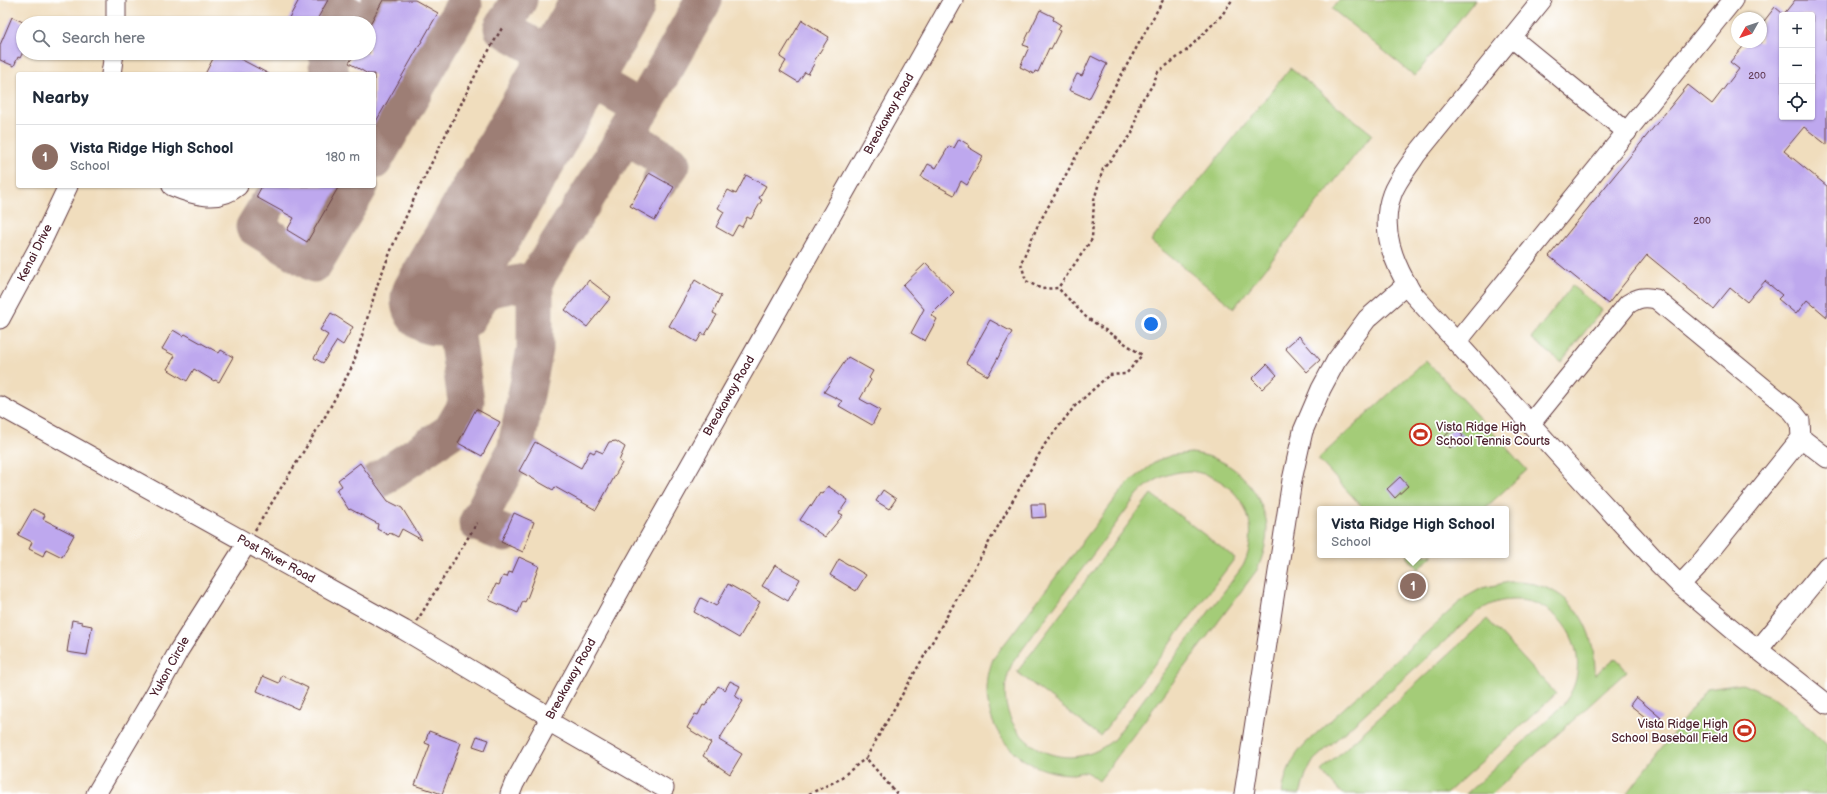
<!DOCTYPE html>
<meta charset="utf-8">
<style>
body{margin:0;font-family:"Balsamiq Sans",sans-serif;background:#f6f6f7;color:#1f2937}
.controls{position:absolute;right:12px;top:12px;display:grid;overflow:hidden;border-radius:4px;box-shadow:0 1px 3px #0004}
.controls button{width:36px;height:36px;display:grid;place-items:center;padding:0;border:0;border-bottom:1px solid #e0e1e3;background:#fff;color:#1f2937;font:20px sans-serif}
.compass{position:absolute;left:1731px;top:12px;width:36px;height:36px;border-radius:50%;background:#fff;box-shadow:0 1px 3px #0004;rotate:230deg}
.you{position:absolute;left:1151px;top:324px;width:14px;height:14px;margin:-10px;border:3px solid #fff;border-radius:50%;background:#1a73e8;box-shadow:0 0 0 6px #1a73e833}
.badge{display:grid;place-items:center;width:26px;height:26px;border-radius:50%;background:#1a73e8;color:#fff;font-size:13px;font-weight:700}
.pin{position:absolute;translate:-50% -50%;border:2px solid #fff;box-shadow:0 1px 4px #0006}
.popup{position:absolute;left:1317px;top:506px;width:192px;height:52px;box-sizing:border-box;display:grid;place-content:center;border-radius:4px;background:#fff;filter:drop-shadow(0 1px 3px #0005);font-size:13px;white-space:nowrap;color:#747a83}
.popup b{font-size:15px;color:#1f2937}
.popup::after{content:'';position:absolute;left:50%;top:100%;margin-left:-8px;border:8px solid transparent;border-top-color:#fff}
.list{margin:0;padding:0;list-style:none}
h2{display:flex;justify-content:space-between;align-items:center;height:52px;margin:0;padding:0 16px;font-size:17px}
h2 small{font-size:13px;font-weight:400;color:#747a83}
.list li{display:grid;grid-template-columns:26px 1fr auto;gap:12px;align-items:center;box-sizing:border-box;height:64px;padding:0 16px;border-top:1px solid #e0e1e3}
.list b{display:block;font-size:15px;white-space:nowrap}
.list p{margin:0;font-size:13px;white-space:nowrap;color:#747a83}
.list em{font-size:13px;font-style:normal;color:#747a83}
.icon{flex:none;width:22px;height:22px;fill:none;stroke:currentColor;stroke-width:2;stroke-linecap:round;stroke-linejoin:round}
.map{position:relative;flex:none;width:1827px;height:794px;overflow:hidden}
.search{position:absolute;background:#fff;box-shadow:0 1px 3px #0004;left:16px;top:16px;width:360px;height:44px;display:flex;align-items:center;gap:10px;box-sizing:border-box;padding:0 14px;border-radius:22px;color:#747a83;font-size:15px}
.panel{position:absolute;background:#fff;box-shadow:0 1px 3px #0004;left:16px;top:72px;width:360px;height:116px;border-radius:4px}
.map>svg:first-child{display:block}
</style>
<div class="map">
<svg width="1827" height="794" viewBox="0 0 1827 794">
<rect width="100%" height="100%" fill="#fff"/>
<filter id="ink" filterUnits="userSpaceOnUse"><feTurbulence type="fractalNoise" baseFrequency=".025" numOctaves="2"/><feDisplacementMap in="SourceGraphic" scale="8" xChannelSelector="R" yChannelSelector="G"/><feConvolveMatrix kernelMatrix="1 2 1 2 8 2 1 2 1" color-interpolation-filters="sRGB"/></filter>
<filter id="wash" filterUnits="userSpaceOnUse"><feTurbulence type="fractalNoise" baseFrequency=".012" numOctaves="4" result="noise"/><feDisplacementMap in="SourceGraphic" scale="16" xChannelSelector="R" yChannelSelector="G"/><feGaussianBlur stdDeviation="0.9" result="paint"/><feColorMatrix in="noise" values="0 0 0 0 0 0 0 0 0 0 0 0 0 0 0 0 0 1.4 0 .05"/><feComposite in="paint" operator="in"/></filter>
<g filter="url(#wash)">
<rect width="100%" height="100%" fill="#f0ddbd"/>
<g fill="#a4cc78" stroke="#777652" fill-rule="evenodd">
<path d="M1339,0H1475L1415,76L1332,9Z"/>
<path d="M1290,68L1372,134L1234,308L1151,241Z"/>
<path d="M1572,286L1602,310L1561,362L1531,338Z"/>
<path d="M1426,360L1527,470L1484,509H1364L1318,459Z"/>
<path d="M1191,453C1223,456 1249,475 1261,505C1264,512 1267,520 1267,528C1267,543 1263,556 1257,570L1099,781C1095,778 1090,773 1086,772C1082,772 1078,773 1074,774C1065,774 1055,773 1046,770C999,756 975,705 993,659L1126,485L1158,460L1173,455ZM1189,471C1237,476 1265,521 1243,566L1114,739C1059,788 980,728 1013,662L1138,494C1152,480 1168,472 1189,471Z"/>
<path d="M1151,494L1235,558L1100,736L1017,672Z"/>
<path d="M1406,555H1433L1418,569Z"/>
<path d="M1509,582C1566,580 1596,621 1595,675L1615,658L1627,671L1492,794H1466C1487,775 1508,756 1529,737C1544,722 1565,708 1573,688C1590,646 1557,598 1512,600C1495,600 1481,608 1469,619L1314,760L1306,774L1300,794H1282C1285,773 1292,757 1307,742L1464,598L1482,588Z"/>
<path d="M1487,619L1556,694L1446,794H1342L1321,771Z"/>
<path d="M1742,684L1771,696L1797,716L1827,745V794H1627L1707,689Z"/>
</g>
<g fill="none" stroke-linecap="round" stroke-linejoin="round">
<g stroke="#9d7e74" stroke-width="37">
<path d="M380,0L382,1"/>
<path d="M519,0L502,28L642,109"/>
<path d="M327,2L363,23"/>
<path d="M329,53L327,65L331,74"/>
<path d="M626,135L672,164L661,180"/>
<path d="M374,161L464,5"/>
<path d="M268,204L254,227L314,264L360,186"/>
<path d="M436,300L467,319L485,290L535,280L642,109L704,0"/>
<path d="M527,457L515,451L535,349V280"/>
<path d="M374,483L451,431L465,407L466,401L455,322L459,314"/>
<path d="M505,534L477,523L515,451"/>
</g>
<path stroke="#9d7e74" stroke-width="91" d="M436,300L610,0"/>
</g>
<g id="blocks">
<g fill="#bea8ee">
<path d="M299,0H328L315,23H286Z"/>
<path d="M383,0H415L438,13L374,125V74H368L349,63L355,53H369V26Z"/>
<path d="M1795,0H1827V145L1804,127L1784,151L1827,186V317L1807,300L1796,314L1778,299L1782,295L1765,281L1747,302L1730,288L1713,309L1647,255L1608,304L1549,256L1688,85L1712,104L1739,69L1730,62L1747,42H1761V25L1775,7L1782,13V117H1812V15H1783Z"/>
<path d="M1040,10L1054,17L1053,20L1061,25L1058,30L1060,31L1051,49L1049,48L1038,72L1035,71L1034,74L1020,67L1029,47L1023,45Z"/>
<path d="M12,17L23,22V52L20,58L18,57L14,66L0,60V45Z"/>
<path d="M802,20L829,37L813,63L814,64L808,74L805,72L798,82L780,71L786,61L780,57Z"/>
<path d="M216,53H229L269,74H205Z"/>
<path d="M1091,56L1107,64L1089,99L1069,90L1077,74L1082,76Z"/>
<path d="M959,139L969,145L968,147L983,156L967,185L961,181L954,195L921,177L928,164L936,168L949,146L954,148Z"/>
<path d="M649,173L674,187L655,220L630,206Z"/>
<path d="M746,175L766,186L759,198L762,200L751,219L747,217L742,227L738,225L732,236L716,227L724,212L718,208L728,190L736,194Z"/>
<path d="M262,186H339L307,242L287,230L294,218L256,197Z"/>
<path d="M926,263L954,292L931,315L937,319L925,341L911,333L924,309L903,285Z"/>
<path d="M589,280L611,297L587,327L565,310Z"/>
<path d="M695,280L721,296L713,313L717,315L705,335L702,333L697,342L669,326Z"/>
<path d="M331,313L353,327L343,345L337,341L323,363L314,358L328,335L320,330Z"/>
<path d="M990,320L1012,332L988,376L966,363Z"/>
<path d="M173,330L183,336L185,334L219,353L221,350L233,357L219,382L215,380L214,381L194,369L187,381L167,369L175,356L162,349Z"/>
<path d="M1299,336L1320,360L1307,372L1285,348Z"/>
<path d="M848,357L873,371L869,378L871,380L860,399L880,410L872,425L839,406L842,401L824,392Z"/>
<path d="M1267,364L1277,375L1262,389L1252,379Z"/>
<path d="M476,409L500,422L482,456L458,443Z"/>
<path d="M1455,427L1463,436L1450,448L1442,439Z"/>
<path d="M616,441L625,447L619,461L622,463L596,510L555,487L553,490L519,471L535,442L581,468L590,451L594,453L596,450L603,453L609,442Z"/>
<path d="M360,463L388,501L402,508L422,540L402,529L398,537L390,533L388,535L377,529L378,524L350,509L349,510L336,490L342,486L338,480Z"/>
<path d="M1400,477L1408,486L1395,498L1387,489Z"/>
<path d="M828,486L848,500L839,513L843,515L825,537L800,520L810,505L811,507L820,493L822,494Z"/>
<path d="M883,490L896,499L889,509L876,501Z"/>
<path d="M1031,504H1045L1046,517L1032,518Z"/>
<path d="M33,509L45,515L43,519L74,535L62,557L46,549L43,556L29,549L32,542L18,535Z"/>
<path d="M514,513L534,522L523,552L501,542Z"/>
<path d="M519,557L539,566L528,596L525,602L523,601L518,613L489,600L496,584L499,585L503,576L507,577L509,572L512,573Z"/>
<path d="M839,559L866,575L856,591L830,575Z"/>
<path d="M775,565L800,579L788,601L762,586Z"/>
<path d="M728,584L760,602L739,638L694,612L701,598L716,606Z"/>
<path d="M72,620L82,622V624L92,626L87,655L67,652Z"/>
<path d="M282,675L308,688L298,709L257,691L263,676L279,683Z"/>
<path d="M730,681L740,686L735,696L743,701L719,740L742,754L730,774L703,756L711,743L687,728L695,714L698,715L703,705L705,706L718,686L725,690Z"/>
<path d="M1636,697L1661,718L1655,725L1630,705Z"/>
<path d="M429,731L461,743L442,794L415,785L430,745L425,743Z"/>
<path d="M477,736L489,740L485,750L473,746Z"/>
</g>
</g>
</g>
<g filter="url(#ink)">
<use href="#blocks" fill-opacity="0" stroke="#633c41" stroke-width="1"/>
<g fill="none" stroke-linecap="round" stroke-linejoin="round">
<defs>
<g id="minor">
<path d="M116,0V23"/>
<path d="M1542,0L1416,155C1408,168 1397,180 1392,194C1379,229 1394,264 1412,293L1586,485L1659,564L1680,585L1732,629L1827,704"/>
<path d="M1512,38L1627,132"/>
<path d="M111,74L114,53"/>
<path d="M172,186C193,195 218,203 238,186"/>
<path d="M0,319L41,243L68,186"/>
<path d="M1457,342L1733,0"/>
<path d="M0,406L404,630L550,717"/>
<path d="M1531,423L1628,304C1638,298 1644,296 1656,299L1792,411L1800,421L1801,438L1698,566L1680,585"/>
<path d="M1801,438L1827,458"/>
<path d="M1758,650L1827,566"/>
<path d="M548,721L664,788"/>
<path d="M96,794L155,694L179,650L247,543"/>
<path d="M510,794L514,784L631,570L953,0"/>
<path d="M1244,794L1292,480L1303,431L1321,389L1336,361L1367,319L1407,284"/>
</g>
</defs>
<use href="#minor" stroke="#633c41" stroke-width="21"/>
<g stroke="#633c41" stroke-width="2.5" stroke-dasharray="3 3" stroke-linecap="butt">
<path d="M1163,0L1038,225L1021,263L1026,281L1042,289L1058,288L1092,239L1094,200L1103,169L1132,134L1140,103L1152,86L1158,72L1186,51L1222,15L1232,0"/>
<path d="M255,530L326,415L353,365L378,283L394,243L418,190L481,64L502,28"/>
<path d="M417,621L477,523"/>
<path d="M809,794L838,780L866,758"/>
<path d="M897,794L866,758L1045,444L1074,407L1109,375L1126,374L1142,355L1086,317L1058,288"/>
</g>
<use href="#minor" stroke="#fff" stroke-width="19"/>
</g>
</g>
<defs>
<symbol id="stadium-ring" viewBox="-11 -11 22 22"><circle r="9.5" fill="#fff" stroke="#c8321e" stroke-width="1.5"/><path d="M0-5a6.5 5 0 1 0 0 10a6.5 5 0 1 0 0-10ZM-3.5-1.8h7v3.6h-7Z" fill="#c8321e"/></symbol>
</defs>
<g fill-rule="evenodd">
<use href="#stadium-ring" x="1408" y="422" width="25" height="25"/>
<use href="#stadium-ring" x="1732" y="718" width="25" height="25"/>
</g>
<g text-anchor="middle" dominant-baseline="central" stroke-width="3.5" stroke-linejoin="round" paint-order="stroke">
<g font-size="10" fill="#67415c">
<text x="1757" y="76">200</text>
<text x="1702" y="221">200</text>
</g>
<g font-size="12" fill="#4a1f2b" stroke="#fff">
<text transform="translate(889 114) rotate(-61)">Breakaway Road</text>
<text transform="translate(35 253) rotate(-63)">Kenai Drive</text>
<text transform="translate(729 396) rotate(-60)">Breakaway Road</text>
<text transform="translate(276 559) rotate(29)">Post River Road</text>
<text transform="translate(170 667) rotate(-61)">Yukon Circle</text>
<text transform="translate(571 679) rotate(-61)">Breakaway Road</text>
</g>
<g font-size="12" fill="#4a1f2b" stroke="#fff" text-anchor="start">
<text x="1436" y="427">Vista Ridge High<tspan x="1436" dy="14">School Tennis Courts</tspan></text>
<text x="1728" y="724" text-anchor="end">Vista Ridge High<tspan x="1728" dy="14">School Baseball Field</tspan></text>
</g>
</g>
</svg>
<div class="controls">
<button>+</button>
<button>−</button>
<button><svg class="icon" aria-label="locate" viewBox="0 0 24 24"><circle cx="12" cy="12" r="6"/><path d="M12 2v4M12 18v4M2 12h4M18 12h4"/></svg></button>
</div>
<svg class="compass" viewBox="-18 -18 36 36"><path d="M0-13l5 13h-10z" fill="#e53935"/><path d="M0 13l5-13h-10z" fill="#747a83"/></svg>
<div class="you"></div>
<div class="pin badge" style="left:1413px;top:586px;background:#8d6e63">1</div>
<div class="popup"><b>Vista Ridge High School</b>School</div>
<div class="search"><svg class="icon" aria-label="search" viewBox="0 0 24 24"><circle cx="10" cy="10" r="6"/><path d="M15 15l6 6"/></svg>Search here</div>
<section class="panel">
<h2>Nearby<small></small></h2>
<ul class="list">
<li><span class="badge" style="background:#8d6e63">1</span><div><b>Vista Ridge High School</b><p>School</p></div><em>180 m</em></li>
</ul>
</section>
</div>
